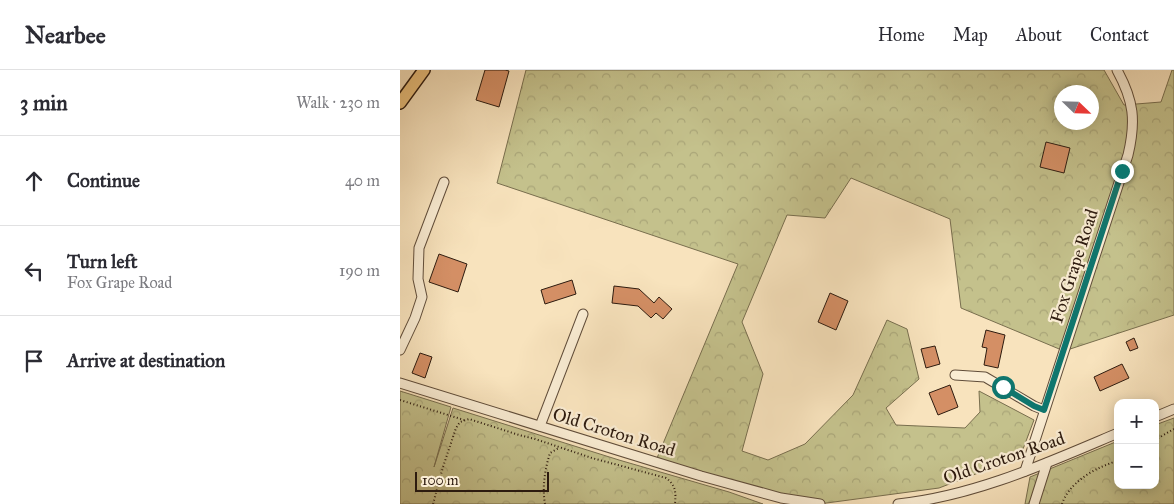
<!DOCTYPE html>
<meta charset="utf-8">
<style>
body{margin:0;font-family:"IM FELL Great Primer",serif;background:#f7f7f7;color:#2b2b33}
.controls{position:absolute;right:15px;bottom:15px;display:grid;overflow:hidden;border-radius:10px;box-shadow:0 2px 12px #0003}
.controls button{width:45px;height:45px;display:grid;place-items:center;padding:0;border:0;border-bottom:1px solid #e1e1e2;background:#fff;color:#2b2b33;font:25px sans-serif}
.compass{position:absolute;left:654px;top:15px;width:45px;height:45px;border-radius:50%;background:#fff;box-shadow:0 2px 12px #0003;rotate:113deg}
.scale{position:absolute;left:15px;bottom:12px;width:134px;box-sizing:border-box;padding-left:5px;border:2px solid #2d1b0f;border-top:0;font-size:14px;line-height:18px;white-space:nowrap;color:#2d1b0f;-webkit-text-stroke:4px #faedd4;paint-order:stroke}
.stop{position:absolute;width:15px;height:15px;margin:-11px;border:4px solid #0f766e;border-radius:50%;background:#fff}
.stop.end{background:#0f766e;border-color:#fff;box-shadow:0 1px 5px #0008}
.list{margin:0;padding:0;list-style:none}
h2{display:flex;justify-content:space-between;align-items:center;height:65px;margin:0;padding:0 20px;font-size:21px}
h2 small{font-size:16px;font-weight:400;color:#7c7c81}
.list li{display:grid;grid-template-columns:32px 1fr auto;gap:15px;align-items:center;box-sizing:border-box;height:90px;padding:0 20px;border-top:1px solid #e1e1e2}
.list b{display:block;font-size:19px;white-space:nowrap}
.list p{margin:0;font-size:16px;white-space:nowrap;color:#7c7c81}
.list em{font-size:16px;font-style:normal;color:#7c7c81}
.icon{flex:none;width:28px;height:28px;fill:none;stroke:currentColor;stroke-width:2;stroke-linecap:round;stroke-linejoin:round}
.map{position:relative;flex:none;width:774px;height:434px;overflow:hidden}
header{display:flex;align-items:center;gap:30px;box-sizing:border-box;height:70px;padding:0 25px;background:#fff;border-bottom:1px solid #e1e1e2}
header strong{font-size:24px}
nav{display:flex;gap:28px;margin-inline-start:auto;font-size:18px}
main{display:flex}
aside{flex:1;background:#fff}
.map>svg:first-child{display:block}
</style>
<header>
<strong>Nearbee</strong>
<nav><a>Home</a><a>Map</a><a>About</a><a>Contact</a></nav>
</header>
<main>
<aside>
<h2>3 min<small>Walk · 230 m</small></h2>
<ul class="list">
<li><svg class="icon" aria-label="ahead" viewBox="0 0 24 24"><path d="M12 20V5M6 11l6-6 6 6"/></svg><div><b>Continue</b></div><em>40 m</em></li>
<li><svg class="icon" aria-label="left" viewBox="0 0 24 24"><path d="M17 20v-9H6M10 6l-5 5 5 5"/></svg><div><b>Turn left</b><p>Fox Grape Road</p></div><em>190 m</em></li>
<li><svg class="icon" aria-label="arrive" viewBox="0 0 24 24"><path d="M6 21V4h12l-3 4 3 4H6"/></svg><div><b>Arrive at destination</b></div></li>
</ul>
</aside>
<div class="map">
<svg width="774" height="434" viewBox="0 0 774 434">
<defs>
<pattern id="forest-crowns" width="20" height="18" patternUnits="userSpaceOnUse" patternTransform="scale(1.25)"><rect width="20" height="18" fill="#c4c18c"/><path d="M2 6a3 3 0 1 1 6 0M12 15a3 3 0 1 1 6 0" fill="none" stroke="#a9a578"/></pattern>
</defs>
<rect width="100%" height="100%" fill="#f8e3bd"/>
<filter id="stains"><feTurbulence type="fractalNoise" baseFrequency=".004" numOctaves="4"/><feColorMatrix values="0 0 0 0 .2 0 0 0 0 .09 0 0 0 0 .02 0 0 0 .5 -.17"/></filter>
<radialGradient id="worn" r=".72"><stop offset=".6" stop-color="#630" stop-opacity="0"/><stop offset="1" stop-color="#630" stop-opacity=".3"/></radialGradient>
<g fill="url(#forest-crowns)" stroke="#786e4e" fill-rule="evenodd">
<path d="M126,0H704L724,35L761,32L772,0H774V245L664,281L561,238L550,149L451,108L425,148L387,145L342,252L363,304L342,381L368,390L405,374L453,325L487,250L507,259L519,309L486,338L496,355L565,358L580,342L579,321L634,350L620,387L539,418L419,434L334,412L257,388L338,194L97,113ZM662,22H692V52H662Z"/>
<path d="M0,321L51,337L34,397L53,338L219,390L329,422L363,434H0Z"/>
<path d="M774,348V434H625L630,407L718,371V415H755V355Z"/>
</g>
<g fill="#d48f65" stroke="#2d1b0f">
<path d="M85,0H105L109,1L99,37L76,30Z"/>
<path d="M646,72L670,78L664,103L640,97Z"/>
<path d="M39,184L67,194L58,222L29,212Z"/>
<path d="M172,210L176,224L145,234L141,220Z"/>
<path d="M214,216L239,219L254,233L259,227L272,239L263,249L256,243L251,248L238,236L212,233Z"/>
<path d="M430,223L448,231L436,260L418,252Z"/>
<path d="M586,260L605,265L598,298L584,295L587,278L582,277Z"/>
<path d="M734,268L738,278L730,281L726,272Z"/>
<path d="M535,276L540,294L526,298L521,279Z"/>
<path d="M20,283L32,287L25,308L12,303Z"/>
<path d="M722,294L729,308L700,321L694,307Z"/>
<path d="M550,315L558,337L538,345L529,323Z"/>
</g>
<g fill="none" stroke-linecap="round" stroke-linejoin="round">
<defs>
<g id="minor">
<path d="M0,280L15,248L22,227L18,209L19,178L44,112"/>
<path d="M555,305L585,307L634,336L644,340"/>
<path d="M0,313L301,406L381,428L420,434"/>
<path d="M755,347L774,339"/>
<path d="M140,356L183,244"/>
<path d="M625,401L728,85C736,51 734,31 717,0"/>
<path d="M498,434C575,426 647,393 718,363"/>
<path d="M634,434L647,393"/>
</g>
<path id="major" d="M0,33L24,0"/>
</defs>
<use href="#minor" stroke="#604d3a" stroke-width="11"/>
<use href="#major" stroke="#2d1b0f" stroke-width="14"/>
<g stroke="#2d1b0f" stroke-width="2" stroke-dasharray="1 2.5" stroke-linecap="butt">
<path d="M0,330L64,350"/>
<path d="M755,370L774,359"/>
<path d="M33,434L43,397L56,358L60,352L69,349L119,365L135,369L192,388L266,408C276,415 276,423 275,434"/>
<path d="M145,434C142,417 145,399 150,383L159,378"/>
<path d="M662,434C667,418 684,405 699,398C705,395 712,393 718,390"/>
</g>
<use href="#minor" stroke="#faedd4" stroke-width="9"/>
<use href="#major" stroke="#ecc27e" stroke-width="11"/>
</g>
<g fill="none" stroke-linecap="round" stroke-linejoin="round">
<path stroke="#0f766e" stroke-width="6" d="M603,317L634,336L644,340L722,101"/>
</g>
<g text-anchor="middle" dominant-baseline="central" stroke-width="4.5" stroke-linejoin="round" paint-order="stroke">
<g font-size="18" fill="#2d1b0f" stroke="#faedd4">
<text transform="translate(674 196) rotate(-72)">Fox Grape Road</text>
<text transform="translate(214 362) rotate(17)">Old Croton Road</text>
<text transform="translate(604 388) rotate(-19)">Old Croton Road</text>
</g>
</g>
<rect width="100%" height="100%" filter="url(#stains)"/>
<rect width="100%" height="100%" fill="url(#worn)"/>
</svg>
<div class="controls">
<button>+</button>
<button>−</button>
</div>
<svg class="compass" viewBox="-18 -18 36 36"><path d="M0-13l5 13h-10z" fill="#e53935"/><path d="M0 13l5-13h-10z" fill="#7c7c81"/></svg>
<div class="scale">100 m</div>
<div class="stop" style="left:603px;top:317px"></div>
<div class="stop end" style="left:722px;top:101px"></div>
</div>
</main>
